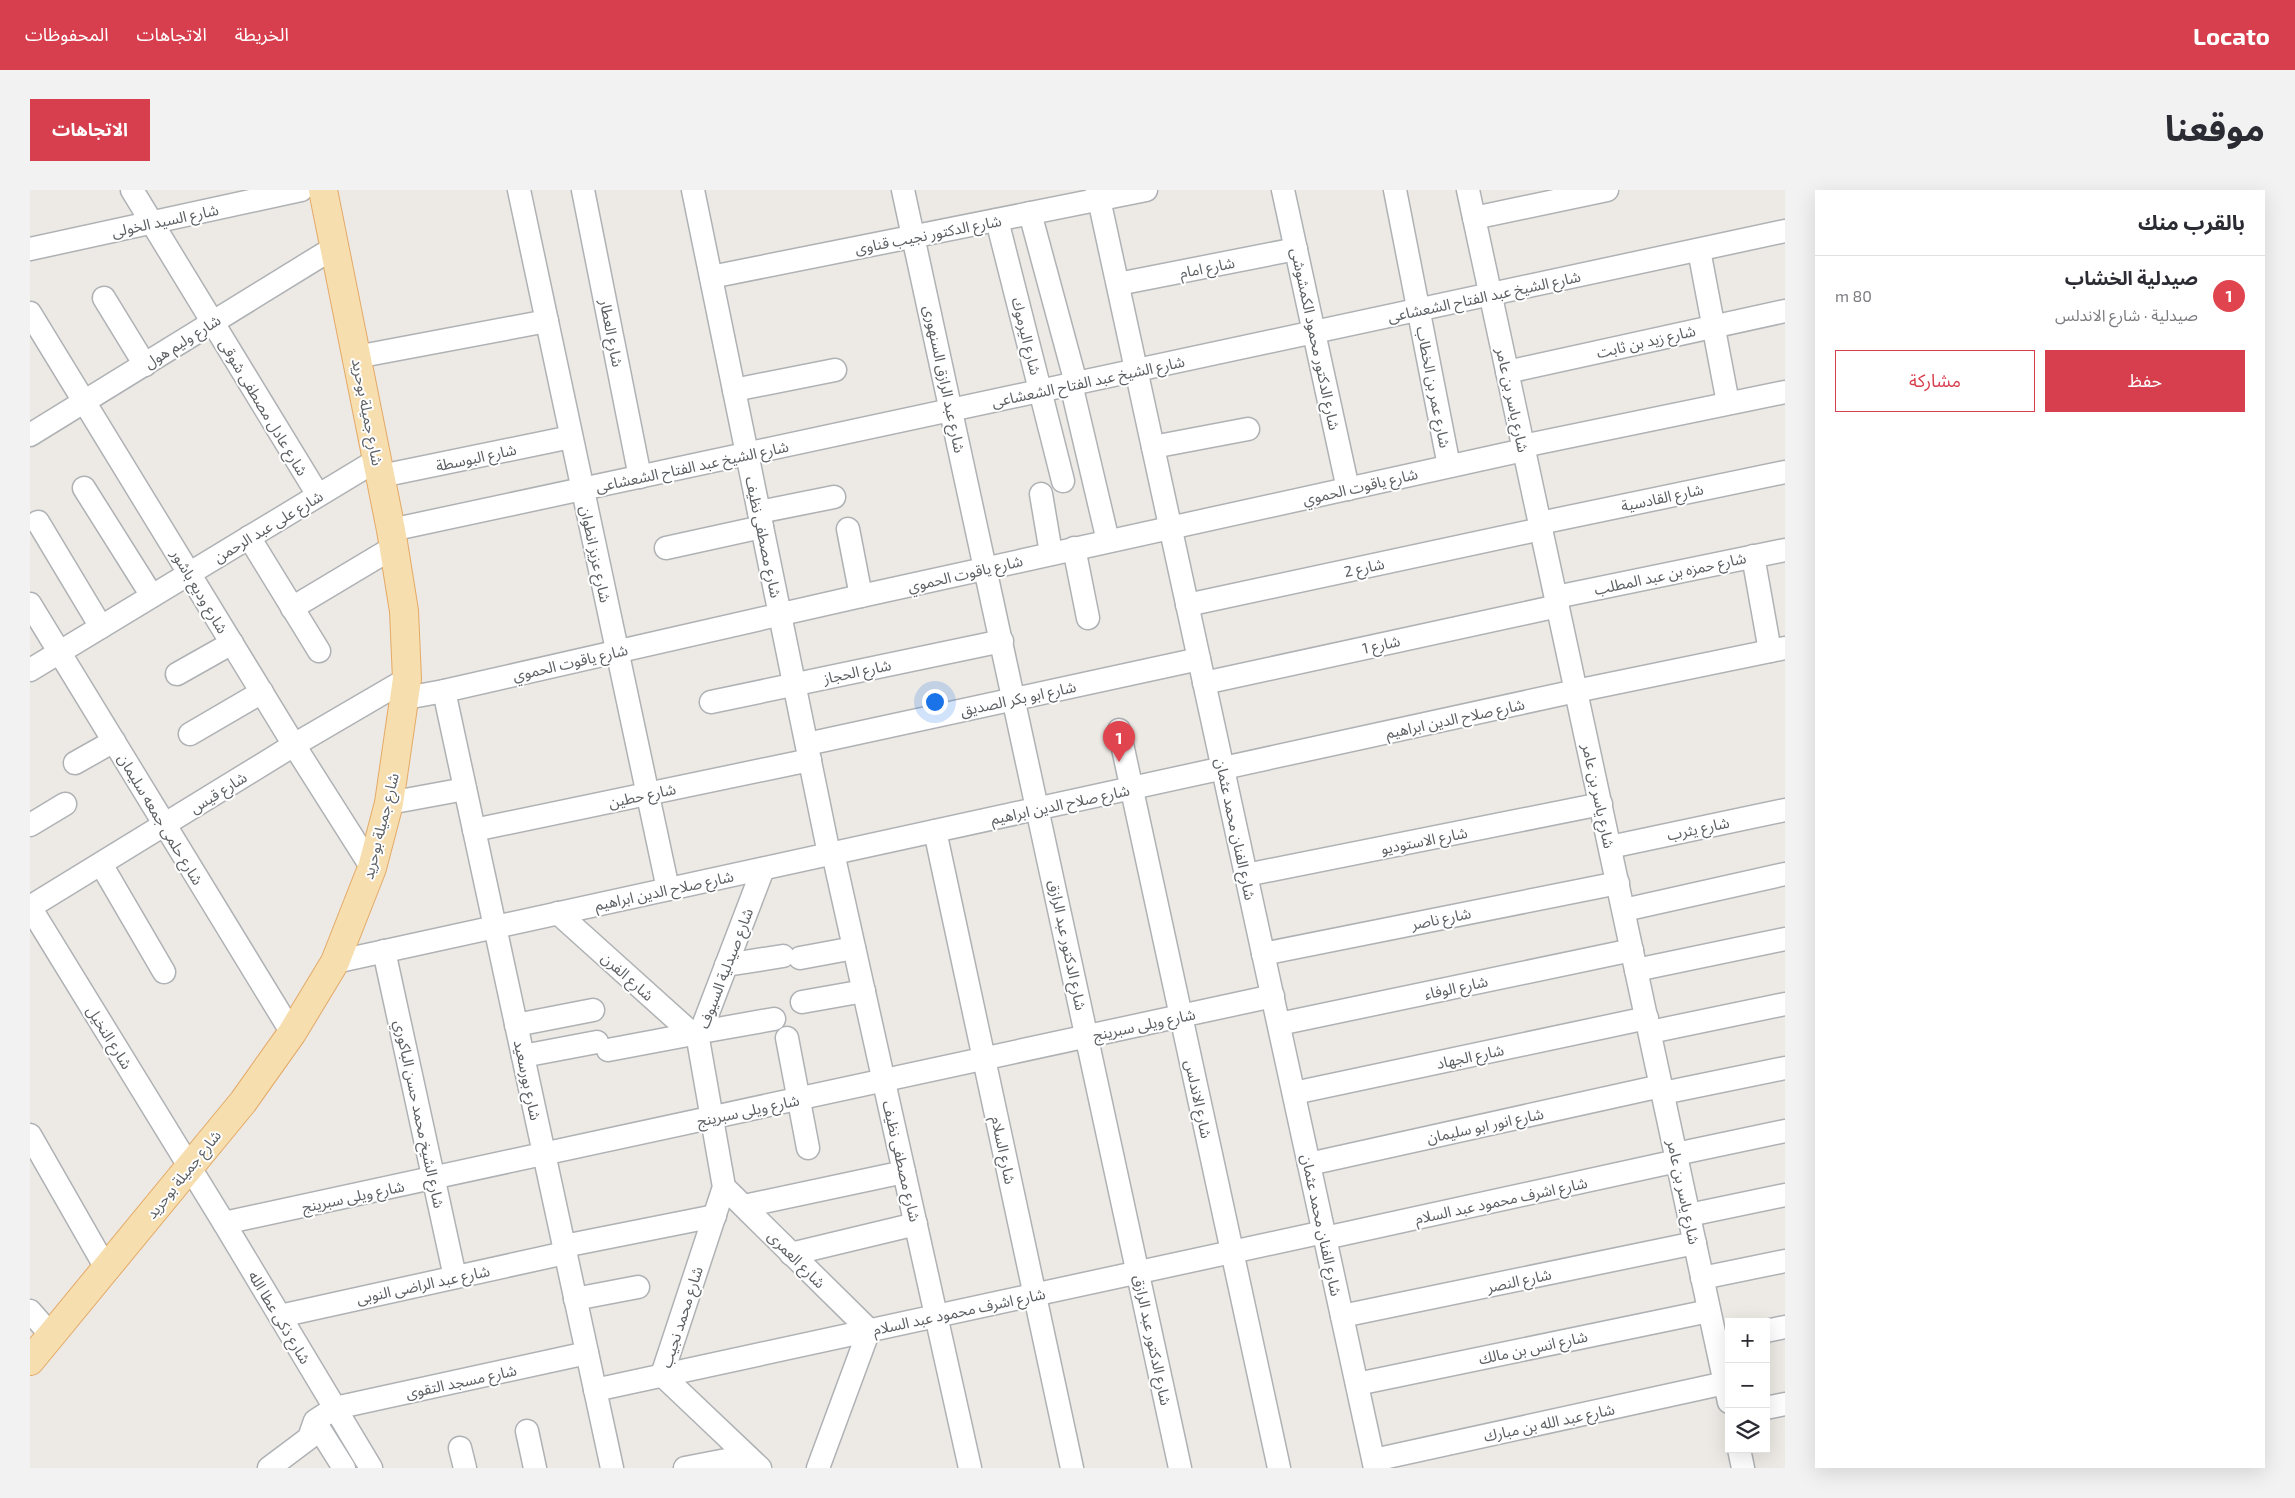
<!DOCTYPE html>
<html lang="ar">
<meta charset="utf-8">
<style>
body{margin:0;font-family:"Exo 2","Noto Sans Arabic",sans-serif;background:#f2f2f3;color:#2b2b33;direction:rtl}
.controls{position:absolute;right:15px;bottom:15px;display:grid;overflow:hidden;border-radius:0px;box-shadow:0 5px 20px #0002}
.controls button{width:45px;height:45px;display:grid;place-items:center;padding:0;border:0;border-bottom:1px solid #e1e1e2;background:#fff;color:#2b2b33;font:25px sans-serif}
.you{position:absolute;left:904px;top:511px;width:18px;height:18px;margin:-12px;border:4px solid #fff;border-radius:50%;background:#1a73e8;box-shadow:0 0 0 8px #1a73e833}
.badge{display:grid;place-items:center;width:32px;height:32px;border-radius:50%;background:#d83f4e;color:#fff;font-size:16px;font-weight:700}
.pin{position:absolute;translate:-50% -41px;filter:drop-shadow(0 1px 2px #0008)}
.pin::after{content:'';position:absolute;top:26px;width:18px;height:15px;background:inherit;clip-path:polygon(0 0,100% 0,50% 100%)}
.list{margin:0;padding:0;list-style:none}
h2{display:flex;justify-content:space-between;align-items:center;height:65px;margin:0;padding:0 20px;font-size:21px}
h2 small{font-size:16px;font-weight:400;color:#7c7c81}
.list li{display:grid;grid-template-columns:32px 1fr auto;gap:15px;align-items:center;box-sizing:border-box;height:80px;padding:0 20px;border-top:1px solid #e1e1e2}
.list b{display:block;font-size:19px;white-space:nowrap}
.list p{margin:0;font-size:16px;white-space:nowrap;color:#7c7c81}
.list em{font-size:16px;font-style:normal;color:#7c7c81}
.actions{display:flex;gap:10px;padding:15px 20px}
.actions a{flex:1;padding:11px 0;border:1px solid #d83f4e;border-radius:0px;text-align:center;font-size:18px;color:#d83f4e}
.actions .main{background:#d83f4e;color:#fff}
.icon{flex:none;width:28px;height:28px;fill:none;stroke:currentColor;stroke-width:2;stroke-linecap:round;stroke-linejoin:round}
.map{position:relative;flex:none;width:1755px;height:1278px;overflow:hidden;direction:ltr;border-radius:0px}
header{display:flex;align-items:center;gap:30px;box-sizing:border-box;height:70px;padding:0 25px;background:#d83f4e;color:#fff}
header strong{font-size:24px}
nav{display:flex;gap:28px;margin-inline-start:auto;font-size:18px}
.intro{display:flex;align-items:center;justify-content:space-between;box-sizing:border-box;height:120px;padding:0 30px}
h1{margin:0;font-size:35px}
.button{padding:12px 22px;border-radius:0px;background:#d83f4e;color:#fff;font-size:18px;font-weight:700}
main{display:flex;gap:30px;padding:0 30px}
aside{flex:1;background:#fff;border-radius:0px;box-shadow:0 5px 20px #0002}
.map>svg:first-child{display:block}
</style>
<header>
<strong>Locato</strong>
<nav><a>الخريطة</a><a>الاتجاهات</a><a>المحفوظات</a></nav>
</header>
<div class="intro"><h1>موقعنا</h1><a class="button">الاتجاهات</a></div>
<main>
<aside>
<h2>بالقرب منك<small></small></h2>
<ul class="list">
<li><span class="badge" style="background:#e0444e">1</span><div><b>صيدلية الخشاب</b><p>صيدلية · شارع الاندلس</p></div><em>80 m</em></li>
</ul>
<div class="actions"><a class="main">حفظ</a><a>مشاركة</a></div>
</aside>
<div class="map">
<svg width="1755" height="1278" viewBox="0 0 1755 1278">
<rect width="100%" height="100%" fill="#ede9e4"/>
<g fill="none" stroke-linecap="round" stroke-linejoin="round">
<defs>
<g id="minor">
<path d="M102,0L288,305"/>
<path d="M489,0L638,699"/>
<path d="M553,0L610,287"/>
<path d="M663,0L799,664"/>
<path d="M873,0L1150,1278"/>
<path d="M1067,0L1345,1278"/>
<path d="M1253,0L1318,299"/>
<path d="M1365,0L1419,276"/>
<path d="M1438,0L1699,1212"/>
<path d="M1000,23L1046,193"/>
<path d="M1444,28L1577,0"/>
<path d="M967,30L1033,291"/>
<path d="M0,59L271,0"/>
<path d="M1669,60L1698,213"/>
<path d="M681,87L1116,0"/>
<path d="M1088,94L1266,59"/>
<path d="M74,108L115,175"/>
<path d="M0,123L264,555L342,678"/>
<path d="M326,167L517,131"/>
<path d="M1477,182L1755,121"/>
<path d="M1041,194L1078,351"/>
<path d="M704,200L805,180"/>
<path d="M0,245L305,57"/>
<path d="M1493,256L1755,202"/>
<path d="M1123,257L1218,239"/>
<path d="M351,286L541,247"/>
<path d="M54,298L122,406"/>
<path d="M1011,304L1021,363"/>
<path d="M729,322L804,307"/>
<path d="M8,332L71,437"/>
<path d="M1510,333L1755,282"/>
<path d="M818,339L831,406"/>
<path d="M361,340L1755,41"/>
<path d="M219,347L289,461"/>
<path d="M636,358L732,337"/>
<path d="M1044,358L1058,428"/>
<path d="M1723,366L1740,461"/>
<path d="M1526,407L1755,360"/>
<path d="M0,414L262,843"/>
<path d="M1157,415L1511,339"/>
<path d="M262,418L364,357"/>
<path d="M0,480L347,270"/>
<path d="M147,484L202,453"/>
<path d="M1174,493L1528,416"/>
<path d="M414,501L582,1278"/>
<path d="M376,508L414,501L831,406L1494,260"/>
<path d="M681,512L972,451"/>
<path d="M1089,540L1249,1278"/>
<path d="M160,544L232,502"/>
<path d="M777,554L1169,469"/>
<path d="M45,573L84,551"/>
<path d="M359,613L435,599"/>
<path d="M0,635L35,614"/>
<path d="M444,640L780,570"/>
<path d="M905,641L1042,1278"/>
<path d="M1580,657L1755,620"/>
<path d="M803,663L940,1278"/>
<path d="M71,674L134,782"/>
<path d="M1216,685L1571,614"/>
<path d="M0,717L194,1033L341,1278"/>
<path d="M0,717L264,555L377,489"/>
<path d="M1594,720L1755,684"/>
<path d="M528,723L668,849"/>
<path d="M354,761L425,1087"/>
<path d="M1233,764L1588,693"/>
<path d="M770,768L824,758"/>
<path d="M305,772L1546,501L1755,458"/>
<path d="M696,775L753,766"/>
<path d="M1606,780L1755,749"/>
<path d="M772,812L834,801"/>
<path d="M1249,834L1602,760"/>
<path d="M486,835L563,820"/>
<path d="M671,842L744,829"/>
<path d="M1620,842L1755,814"/>
<path d="M757,848L778,958"/>
<path d="M578,860L663,844"/>
<path d="M493,866L567,852"/>
<path d="M1264,903L1617,828"/>
<path d="M1633,903L1755,878"/>
<path d="M0,945L76,1078"/>
<path d="M1646,964L1755,941"/>
<path d="M1279,974L1631,896"/>
<path d="M694,997L839,1140L788,1278"/>
<path d="M714,1016L874,982"/>
<path d="M1659,1025L1755,1005"/>
<path d="M194,1033L1243,806"/>
<path d="M1295,1048L1647,971"/>
<path d="M534,1056L685,1026"/>
<path d="M761,1064L886,1034"/>
<path d="M1672,1088L1755,1071"/>
<path d="M545,1109L608,1097"/>
<path d="M0,1121L21,1145"/>
<path d="M250,1126L535,1063"/>
<path d="M1312,1126L1665,1053"/>
<path d="M1736,1141L1755,1137"/>
<path d="M1327,1194L1679,1121"/>
<path d="M565,1200L1294,1042"/>
<path d="M1736,1218L1755,1214"/>
<path d="M285,1232L314,1278"/>
<path d="M497,1241L505,1278"/>
<path d="M430,1258L435,1278"/>
<path d="M1709,1259L1713,1278"/>
<path d="M1344,1270L1695,1193"/>
<path d="M239,1278L279,1248L285,1231L305,1218L557,1163"/>
<path d="M655,1278L717,1266"/>
<path d="M730,1278L632,1185L694,997L668,849L733,679"/>
</g>
<path id="major" d="M0,1171L213,912L262,843L305,772L342,678L359,613L377,489L374,421L361,340L293,0"/>
</defs>
<use href="#minor" stroke="#afb2b5" stroke-width="25"/>
<use href="#major" stroke="#e3aa67" stroke-width="30"/>
<use href="#minor" stroke="#fff" stroke-width="22"/>
<use href="#major" stroke="#f7deaf" stroke-width="28"/>
</g>
<g text-anchor="middle" dominant-baseline="central" stroke-width="4" stroke-linejoin="round" paint-order="stroke">
<g font-size="15" fill="#5c6063" stroke="#fff">
<text transform="translate(135 30) rotate(-12)">شارع السيد الخولى</text>
<text transform="translate(898 44) rotate(-11)">شارع الدكتور نجيب قناوى</text>
<text transform="translate(1177 77) rotate(-11)">شارع امام</text>
<text transform="translate(1454 106) rotate(-12)">شارع الشيخ عبد الفتاح الشعشاعى</text>
<text transform="translate(582 143) rotate(79)">شارع العطار</text>
<text transform="translate(997 146) rotate(76)">شارع اليرموك</text>
<text transform="translate(1286 149) rotate(78)">شارع الدكتور محمود الكمشوشى</text>
<text transform="translate(152 151) rotate(-32)">شارع وليم هول</text>
<text transform="translate(1616 151) rotate(-13)">شارع زيد بن ثابت</text>
<text transform="translate(915 189) rotate(78)">شارع عبد الرازق السنهورى</text>
<text transform="translate(1058 191) rotate(-12)">شارع الشيخ عبد الفتاح الشعشاعى</text>
<text transform="translate(1404 197) rotate(79)">شارع عمر بن الخطاب</text>
<text transform="translate(1483 210) rotate(78)">شارع ياسر بن عامر</text>
<text transform="translate(234 217) rotate(59)">شارع عادل مصطفى شوقى</text>
<text transform="translate(338 222) rotate(79)">شارع جميلة بوحريد</text>
<text transform="translate(446 267) rotate(-12)">شارع البوسطة</text>
<text transform="translate(662 276) rotate(-12)">شارع الشيخ عبد الفتاح الشعشاعى</text>
<text transform="translate(1330 296) rotate(-13)">شارع ياقوت الحموي</text>
<text transform="translate(1632 307) rotate(-12)">شارع القادسية</text>
<text transform="translate(238 336) rotate(-31)">شارع على عبد الرحمن</text>
<text transform="translate(734 347) rotate(78)">شارع مصطفى نظيف</text>
<text transform="translate(566 364) rotate(78)">شارع عزيز انطوان</text>
<text transform="translate(1334 377) rotate(-12)">شارع 2</text>
<text transform="translate(935 383) rotate(-13)">شارع ياقوت الحموي</text>
<text transform="translate(1640 383) rotate(-12)">شارع حمزه بن عبد المطلب</text>
<text transform="translate(170 401) rotate(59)">شارع وديع باشور</text>
<text transform="translate(1351 454) rotate(-12)">شارع 1</text>
<text transform="translate(540 472) rotate(-13)">شارع ياقوت الحموي</text>
<text transform="translate(827 481) rotate(-12)">شارع الحجاز</text>
<text transform="translate(988 508) rotate(-12)">شارع ابو بكر الصديق</text>
<text transform="translate(1425 528) rotate(-12)">شارع صلاح الدين ابراهيم</text>
<text transform="translate(188 602) rotate(-32)">شارع قيس</text>
<text transform="translate(612 605) rotate(-12)">شارع حطين</text>
<text transform="translate(1569 606) rotate(78)">شارع ياسر بن عامر</text>
<text transform="translate(1030 614) rotate(-12)">شارع صلاح الدين ابراهيم</text>
<text transform="translate(131 629) rotate(59)">شارع حلمى جمعه سليمان</text>
<text transform="translate(350 636) rotate(-76)">شارع جميلة بوحريد</text>
<text transform="translate(1668 638) rotate(-12)">شارع يثرب</text>
<text transform="translate(1206 639) rotate(78)">شارع الفنان محمد عثمان</text>
<text transform="translate(1394 650) rotate(-11)">شارع الاستوديو</text>
<text transform="translate(634 700) rotate(-12)">شارع صلاح الدين ابراهيم</text>
<text transform="translate(1411 728) rotate(-11)">شارع ناصر</text>
<text transform="translate(1038 755) rotate(78)">شارع الدكتور عبد الرازق</text>
<text transform="translate(695 778) rotate(-69)">شارع صيدلية السيوف</text>
<text transform="translate(598 786) rotate(42)">شارع الفرن</text>
<text transform="translate(1426 797) rotate(-12)">شارع الوفاء</text>
<text transform="translate(1114 834) rotate(-12)">شارع ويلى سبرينج</text>
<text transform="translate(80 847) rotate(58)">شارع النخيل</text>
<text transform="translate(1440 866) rotate(-12)">شارع الجهاد</text>
<text transform="translate(498 890) rotate(78)">شارع بورسعيد</text>
<text transform="translate(1169 909) rotate(78)">شارع الاندلس</text>
<text transform="translate(718 920) rotate(-12)">شارع ويلى سبرينج</text>
<text transform="translate(390 924) rotate(78)">شارع الشيخ محمد حسن الباكوري</text>
<text transform="translate(1455 935) rotate(-12)">شارع انور ابو سليمان</text>
<text transform="translate(974 960) rotate(78)">شارع السلام</text>
<text transform="translate(872 971) rotate(77)">شارع مصطفى نظيف</text>
<text transform="translate(153 984) rotate(-51)">شارع جميلة بوحريد</text>
<text transform="translate(1654 1002) rotate(78)">شارع ياسر بن عامر</text>
<text transform="translate(323 1006) rotate(-12)">شارع ويلى سبرينج</text>
<text transform="translate(1471 1010) rotate(-12)">شارع اشرف محمود عبد السلام</text>
<text transform="translate(1292 1035) rotate(78)">شارع الفنان محمد عثمان</text>
<text transform="translate(767 1069) rotate(45)">شارع العمرى</text>
<text transform="translate(1489 1090) rotate(-12)">شارع النصر</text>
<text transform="translate(393 1094) rotate(-12)">شارع عبد الراضى النوبى</text>
<text transform="translate(929 1121) rotate(-12)">شارع اشرف محمود عبد السلام</text>
<text transform="translate(250 1127) rotate(59)">شارع ذكى عطا الله</text>
<text transform="translate(651 1127) rotate(-72)">شارع محمد نجيب</text>
<text transform="translate(1123 1150) rotate(78)">شارع الدكتور عبد الرازق</text>
<text transform="translate(1503 1157) rotate(-12)">شارع انس بن مالك</text>
<text transform="translate(431 1191) rotate(-12)">شارع مسجد التقوى</text>
<text transform="translate(1519 1232) rotate(-12)">شارع عبد الله بن مبارك</text>
</g>
</g>
</svg>
<div class="controls">
<button>+</button>
<button>−</button>
<button><svg class="icon" aria-label="layers" viewBox="0 0 24 24"><path d="M12 4l9 5-9 5-9-5zM3 14l9 5 9-5"/></svg></button>
</div>
<div class="you"></div>
<div class="pin badge" style="left:1089px;top:572px;background:#e0444e">1</div>
</div>
</main>
